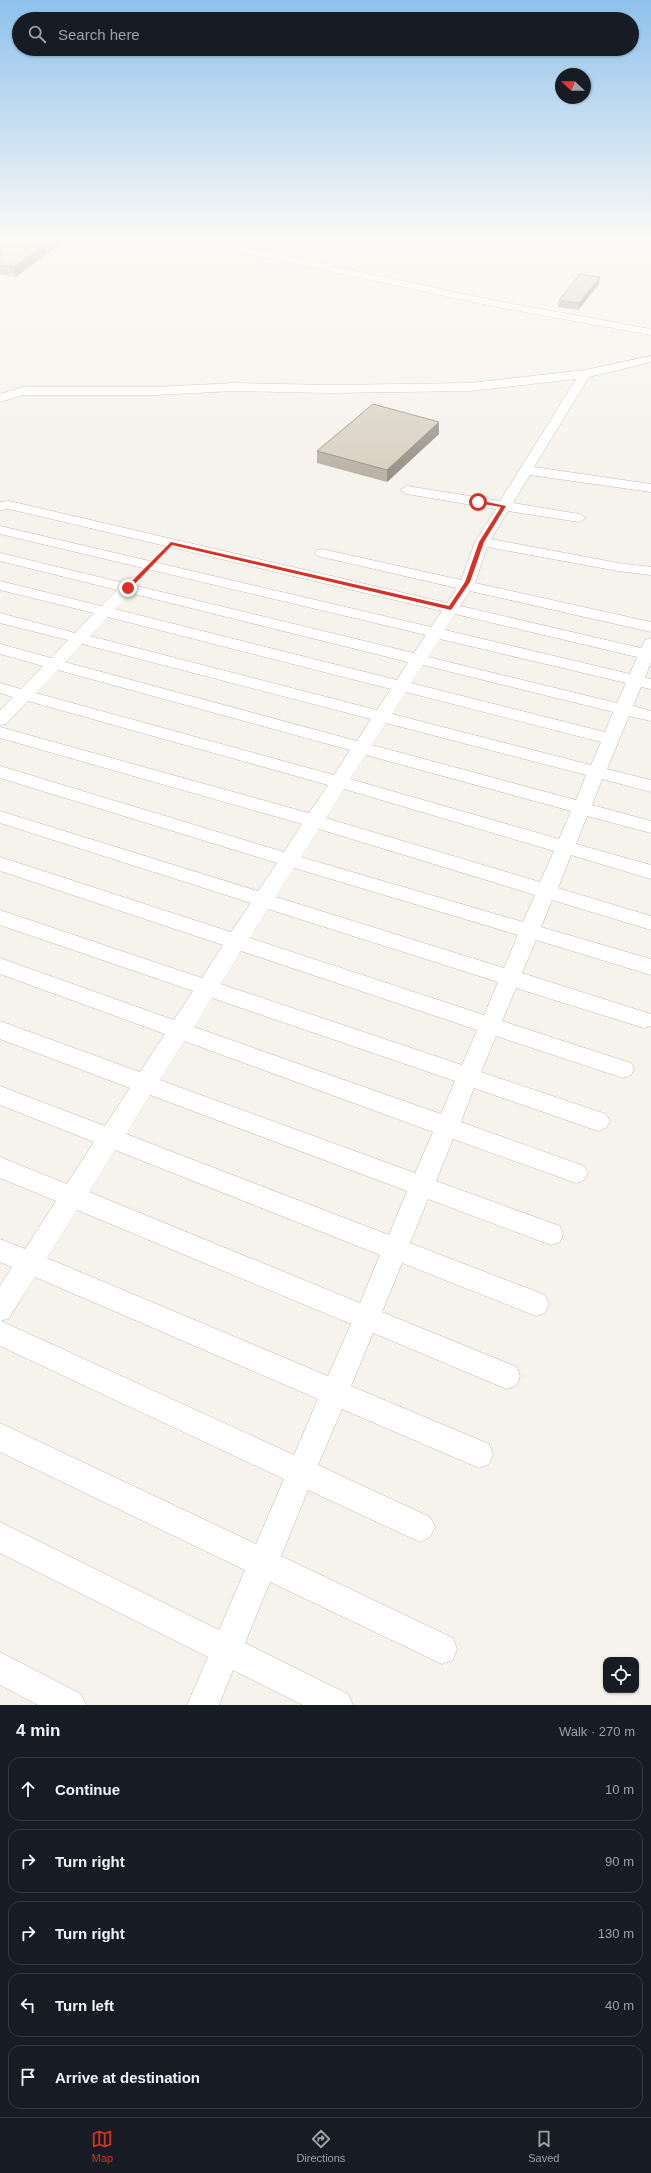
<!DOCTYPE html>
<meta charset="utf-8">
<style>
body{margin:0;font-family:Helvetica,sans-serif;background:#242831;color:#f1f3f6}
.controls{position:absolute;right:12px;bottom:12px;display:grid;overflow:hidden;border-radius:8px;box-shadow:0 1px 3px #0004}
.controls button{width:36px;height:36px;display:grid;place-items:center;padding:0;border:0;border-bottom:1px solid #363941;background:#171b24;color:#f1f3f6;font:20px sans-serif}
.compass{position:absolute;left:555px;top:68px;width:36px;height:36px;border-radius:50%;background:#171b24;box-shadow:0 1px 3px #0004;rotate:292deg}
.stop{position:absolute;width:12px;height:12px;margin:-9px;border:3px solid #d93025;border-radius:50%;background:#fff}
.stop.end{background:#d93025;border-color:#fff;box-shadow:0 1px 4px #0008}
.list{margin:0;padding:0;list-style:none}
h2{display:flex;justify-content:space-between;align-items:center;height:52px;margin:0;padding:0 16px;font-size:17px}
h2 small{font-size:13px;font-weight:400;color:#9ea1a6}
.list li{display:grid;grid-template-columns:26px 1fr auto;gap:12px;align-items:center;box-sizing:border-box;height:64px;margin:0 8px 8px;padding:0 8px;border:1px solid #363941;border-radius:12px}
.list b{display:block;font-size:15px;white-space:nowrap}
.list em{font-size:13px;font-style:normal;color:#9ea1a6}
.icon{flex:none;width:22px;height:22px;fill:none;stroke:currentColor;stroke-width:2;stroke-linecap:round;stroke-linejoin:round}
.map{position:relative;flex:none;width:651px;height:1705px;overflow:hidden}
.search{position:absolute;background:#171b24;box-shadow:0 1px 3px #0004;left:12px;right:12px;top:12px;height:44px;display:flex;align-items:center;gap:10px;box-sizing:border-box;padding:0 14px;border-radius:22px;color:#9ea1a6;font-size:15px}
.sheet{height:412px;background:#171b24}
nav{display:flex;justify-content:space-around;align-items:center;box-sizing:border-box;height:56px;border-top:1px solid #363941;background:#171b24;font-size:11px;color:#9ea1a6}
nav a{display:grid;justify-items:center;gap:2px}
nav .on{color:#d93025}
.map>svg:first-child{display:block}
</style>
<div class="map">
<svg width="651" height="1705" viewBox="0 0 651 1705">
<rect width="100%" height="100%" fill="#f6f3ec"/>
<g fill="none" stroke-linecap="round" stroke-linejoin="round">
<defs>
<g id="minor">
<path d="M188,239H205L492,300L651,329V335L492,306L193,242Z"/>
<path d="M651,356V362L589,377L534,467L651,484V492L530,475L513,503L579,514L586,518L579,522L508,511L491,539L618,563L651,567V575L618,571L487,547L475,583L651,622V632L470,591L460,606L641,648L645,640L651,638V662L645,678L651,679V689L641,687L633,706L651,711V721L629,716L607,769L651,780V792L602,779L592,805L651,821V833L587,816L576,844L651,865V879L571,855L558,888L651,916V930L552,900L541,927L651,959V975L536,940L522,973L651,1014V1026L644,1028L516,988L502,1021L631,1063L634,1069L631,1075L623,1078L496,1036L481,1072L606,1114L610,1121L606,1128L598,1131L474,1088L461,1122L584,1166L588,1173L584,1180L576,1183L453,1139L436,1181L560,1226L563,1234L560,1242L551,1245L428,1199L410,1243L545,1295L549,1304L545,1313L536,1316L402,1263L382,1312L517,1367L520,1376L517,1385L507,1389L373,1333L351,1386L489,1444L493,1454L489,1464L479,1468L342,1409L318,1465L430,1517L435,1527L430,1537L420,1542L308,1490L281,1556L453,1638L457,1649L453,1660L442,1664L270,1582L245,1643L348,1694L353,1705H303L233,1670L219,1705H187L208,1657L0,1553V1522L219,1630L245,1570L0,1452V1423L256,1544L284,1479L0,1346V1286L12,1267L0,1262V1239L25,1249L56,1201L0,1178V1157L67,1184L94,1142L0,1105V1086L105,1126L130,1088L0,1039V1021L140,1072L165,1034L0,974V958L174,1020L193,991L0,925V910L202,978L223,945L0,871V857L231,932L251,903L0,823V811L258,891L277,863L0,778V766L284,852L302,824L0,738V727L309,813L328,785L28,701L6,724L0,725V710L13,697L0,693V683L21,689L43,666L0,654V644L51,658L68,640L0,623V613L75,633L94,613L0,590V581L101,606L117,590L0,561V553L124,583C129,578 132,576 139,578L141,581L137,586L414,653L426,635L0,534V526L431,627L442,611L9,509L0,510V502L9,501L447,603L457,588L322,557L317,556L315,553L317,550L322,549L461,580L475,542L496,509L407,494L400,490L407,486L500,501L576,379L470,391L331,393L234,391L155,395H24L0,402V394L23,387H155L234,383L331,385L470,383L585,370ZM130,593L408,662L397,680L115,609ZM455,614L637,657L630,674L445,630ZM108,617L391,689L377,710L90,636ZM440,639L626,683L617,703L428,657ZM82,644L371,719L357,741L65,662ZM423,665L613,712L605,732L411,683ZM58,670L350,750L334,775L36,693ZM406,692L601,742L591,765L392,714ZM386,723L586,775L576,800L372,745ZM366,755L571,811L559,839L350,779ZM344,789L554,851L540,882L326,818ZM319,829L535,895L523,922L301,857ZM294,868L518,935L504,968L276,897ZM268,909L498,982L484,1015L250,938ZM241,951L477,1030L462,1065L221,984ZM212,998L455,1081L441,1114L194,1027ZM184,1041L433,1132L415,1173L160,1080ZM150,1095L407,1191L389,1235L126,1134ZM115,1150L380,1255L360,1303L89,1192ZM77,1210L351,1324L328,1376L47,1258ZM35,1277L318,1399L294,1455L1,1321L9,1318Z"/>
<path d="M0,1652L81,1694L86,1705H38L0,1685Z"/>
</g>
</defs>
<use href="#minor" stroke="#c2bbae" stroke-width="1"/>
<use href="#minor" fill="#fff" fill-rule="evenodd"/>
</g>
<g fill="#bab2a6">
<path d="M0,239H67L16,277L0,275Z"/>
<path d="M599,284L578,310L558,307L559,300Z"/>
<path d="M439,422V434L387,482L317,463V451Z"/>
</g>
<g fill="#979187">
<path d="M52,239H67L16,277L14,267Z"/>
<path d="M600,277L599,284L578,310L579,303Z"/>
<path d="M439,422V434L387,482V470Z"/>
</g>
<g fill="#d8cfc1" stroke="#979187">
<path d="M0,239H52L14,267L0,265Z"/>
<path d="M580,274L600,277L579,303L559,300Z"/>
<path d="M373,404L439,422L387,470L317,451Z"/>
</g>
<linearGradient id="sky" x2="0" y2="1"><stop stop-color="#8fc1ec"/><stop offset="0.5" stop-color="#fbfaf6"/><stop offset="1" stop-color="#fbfaf6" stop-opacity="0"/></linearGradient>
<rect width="651" height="477" fill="url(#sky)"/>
<path fill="#d93025" d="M478,500L506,506L484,542L470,582L451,610L172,545L130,589L125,588L171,542L449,606L465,582L479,542L501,507L477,503Z"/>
</svg>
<div class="controls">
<button><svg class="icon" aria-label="locate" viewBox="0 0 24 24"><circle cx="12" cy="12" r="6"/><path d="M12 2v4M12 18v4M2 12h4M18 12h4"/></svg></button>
</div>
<svg class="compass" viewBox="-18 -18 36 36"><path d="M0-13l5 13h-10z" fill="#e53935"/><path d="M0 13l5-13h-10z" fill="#9ea1a6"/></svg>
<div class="stop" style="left:478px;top:502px"></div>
<div class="stop end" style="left:128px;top:588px"></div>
<div class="search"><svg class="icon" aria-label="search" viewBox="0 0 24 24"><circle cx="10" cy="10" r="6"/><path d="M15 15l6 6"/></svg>Search here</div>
</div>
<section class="sheet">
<h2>4 min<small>Walk · 270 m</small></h2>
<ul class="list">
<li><svg class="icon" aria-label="ahead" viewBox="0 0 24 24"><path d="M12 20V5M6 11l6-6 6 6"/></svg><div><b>Continue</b></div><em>10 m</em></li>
<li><svg class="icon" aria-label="right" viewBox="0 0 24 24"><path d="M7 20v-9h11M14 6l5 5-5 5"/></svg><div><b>Turn right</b></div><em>90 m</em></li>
<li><svg class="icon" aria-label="right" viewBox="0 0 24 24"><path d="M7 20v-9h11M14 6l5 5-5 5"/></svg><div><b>Turn right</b></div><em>130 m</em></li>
<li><svg class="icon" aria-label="left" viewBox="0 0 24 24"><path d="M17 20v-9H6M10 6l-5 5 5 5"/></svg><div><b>Turn left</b></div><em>40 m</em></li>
<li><svg class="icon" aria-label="arrive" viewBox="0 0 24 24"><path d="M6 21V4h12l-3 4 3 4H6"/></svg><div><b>Arrive at destination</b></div></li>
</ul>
</section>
<nav>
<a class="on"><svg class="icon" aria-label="map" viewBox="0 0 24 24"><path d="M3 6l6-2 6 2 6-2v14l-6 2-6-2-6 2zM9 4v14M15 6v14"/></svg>Map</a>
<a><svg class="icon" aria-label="directions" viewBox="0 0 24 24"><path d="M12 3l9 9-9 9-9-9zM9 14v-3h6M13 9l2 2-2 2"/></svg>Directions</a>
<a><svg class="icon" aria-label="saved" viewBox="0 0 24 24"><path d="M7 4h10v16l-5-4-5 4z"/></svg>Saved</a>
</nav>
